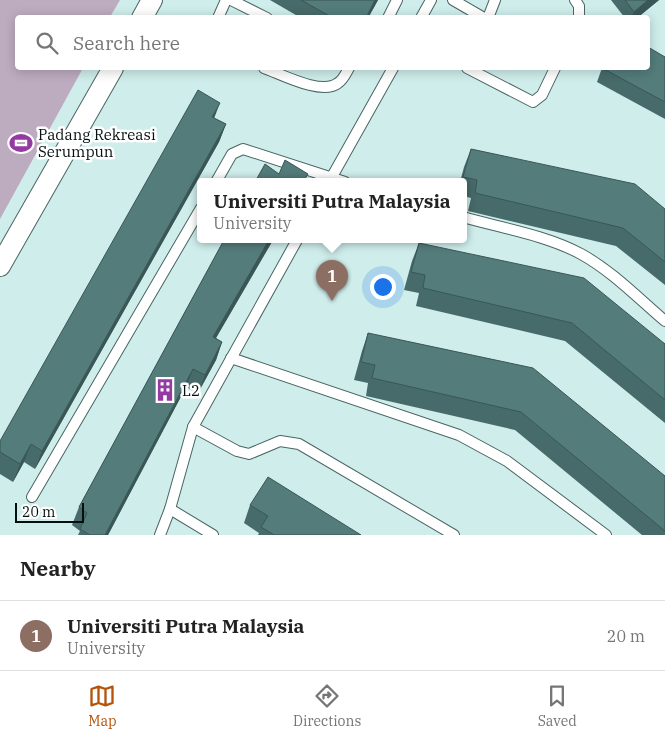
<!DOCTYPE html>
<style>
body{margin:0;font-family:"IBM Plex Serif",serif;background:#f6f6f6;color:#222}
.scale{position:absolute;left:15px;bottom:12px;width:69px;box-sizing:border-box;padding-left:5px;border:2px solid #040e0e;border-top:0;font-size:14px;line-height:18px;white-space:nowrap;color:#040e0e;-webkit-text-stroke:4px #fff;paint-order:stroke}
.you{position:absolute;left:382px;top:286px;width:18px;height:18px;margin:-12px;border:4px solid #fff;border-radius:50%;background:#1a73e8;box-shadow:0 0 0 8px #1a73e833}
.badge{display:grid;place-items:center;width:32px;height:32px;border-radius:50%;background:#b45309;color:#fff;font-size:16px;font-weight:700}
.pin{position:absolute;translate:-50% -41px;filter:drop-shadow(0 1px 2px #0008)}
.pin::after{content:'';position:absolute;top:26px;width:18px;height:15px;background:inherit;clip-path:polygon(0 0,100% 0,50% 100%)}
.popup{position:absolute;left:197px;top:178px;width:270px;height:65px;box-sizing:border-box;display:grid;place-content:center;border-radius:5px;background:#fff;filter:drop-shadow(0 1px 4px #0005);font-size:16px;white-space:nowrap;color:#767676}
.popup b{font-size:19px;color:#222}
.popup::after{content:'';position:absolute;left:50%;top:100%;margin-left:-10px;border:10px solid transparent;border-top-color:#fff}
.list{margin:0;padding:0;list-style:none}
h2{display:flex;justify-content:space-between;align-items:center;height:65px;margin:0;padding:0 20px;font-size:21px}
h2 small{font-size:16px;font-weight:400;color:#767676}
.list li{display:grid;grid-template-columns:32px 1fr auto;gap:15px;align-items:center;box-sizing:border-box;height:70px;padding:0 20px;border-top:1px solid #e0e0e0}
.list b{display:block;font-size:19px;white-space:nowrap}
.list p{margin:0;font-size:16px;white-space:nowrap;color:#767676}
.list em{font-size:16px;font-style:normal;color:#767676}
.icon{flex:none;width:28px;height:28px;fill:none;stroke:currentColor;stroke-width:2;stroke-linecap:round;stroke-linejoin:round}
.map{position:relative;flex:none;width:665px;height:535px;overflow:hidden}
.search{position:absolute;background:#fff;box-shadow:0 2px 12px #0003;left:15px;right:15px;top:15px;height:55px;display:flex;align-items:center;gap:12px;box-sizing:border-box;padding:0 18px;border-radius:5px;color:#767676;font-size:19px}
.sheet{height:135px;background:#fff}
nav{display:flex;justify-content:space-around;align-items:center;box-sizing:border-box;height:70px;border-top:1px solid #e0e0e0;background:#fff;font-size:14px;color:#767676}
nav a{display:grid;justify-items:center;gap:2px}
nav .on{color:#b45309}
.map>svg:first-child{display:block}
</style>
<div class="map">
<svg width="665" height="535" viewBox="0 0 665 535">
<rect width="100%" height="100%" fill="#ceedeb"/>
<path fill="#bdabc0" d="M0,0H120L110,17L18,18V68H83L0,219Z"/>
<g fill="none" stroke-linecap="round" stroke-linejoin="round">
<defs>
<g id="lane">
<path d="M231,0L267,18"/>
<path d="M453,0L484,18"/>
<path d="M575,0L579,6V18"/>
<path d="M218,18L226,0"/>
<path d="M388,18L397,0"/>
<path d="M421,18L431,0"/>
<path d="M488,18L495,0"/>
<path d="M264,68C281,74 322,96 338,83C343,80 346,73 349,68"/>
<path d="M467,68L533,102L542,95L555,68"/>
<path d="M216,182L232,154L243,149L345,182"/>
<path d="M329,182L393,68"/>
<path d="M463,217C501,228 546,235 581,254C612,271 638,298 665,321"/>
<path d="M231,358L459,435L507,461L606,535"/>
<path d="M193,427L237,451L249,454L280,441L299,444L454,535"/>
<path d="M32,497L201,208"/>
<path d="M170,509L213,535"/>
<path d="M160,535L170,509L193,427L297,240"/>
</g>
<g id="street">
<path d="M142,18L152,0"/>
<path d="M0,266L113,68"/>
</g>
</defs>
<use href="#lane" stroke="#496563" stroke-width="12"/>
<use href="#street" stroke="#496563" stroke-width="22"/>
<use href="#lane" stroke="#fff" stroke-width="10"/>
<use href="#street" stroke="#fff" stroke-width="20"/>
</g>
<g fill="#476b6a">
<path d="M270,0H378L368,18H301Z"/>
<path d="M611,0H659L637,18H625Z"/>
<path d="M665,57V119L597,82L602,68Z"/>
<path d="M214,118L226,124L219,142L35,469L24,462L13,482L0,474V441Z"/>
<path d="M471,149L665,209V285L616,246L468,211L471,198L463,196V182H460L464,167Z"/>
<path d="M224,240H273L216,338L222,342L216,360L198,393L186,387L108,535H78L80,531L72,525L79,507Z"/>
<path d="M419,243L665,344V423L565,341L416,306L419,293L404,290L412,261Z"/>
<path d="M368,333L665,476V535H642L515,430L366,396L368,383L354,380L362,351Z"/>
<path d="M250,505L361,535H258L259,533L244,523Z"/>
</g>
<g fill="#3a5756">
<path d="M375,0H378L368,18H366Z"/>
<path d="M648,0H659L637,18H631L634,12Z"/>
<path d="M220,103L213,121L212,117Z"/>
<path d="M226,124L219,142L35,469L42,451Z"/>
<path d="M269,240H273L206,355L213,337Z"/>
<path d="M222,342L216,360L198,393L205,375Z"/>
<path d="M193,369L186,387L108,535H105Z"/>
<path d="M31,444L24,462L13,482L20,464Z"/>
</g>
<g fill="#537c7b" stroke="#3a5756">
<path d="M301,0H375L366,18H333Z"/>
<path d="M625,0H648L634,12Z"/>
<path d="M648,47L665,57V102L602,68H648Z"/>
<path d="M198,90L220,103L212,117L226,124L42,451L31,444L20,464L0,452V441Z"/>
<path d="M471,149L635,184L665,209V262L623,228L475,193L477,180L463,177Z"/>
<path d="M285,160L308,174L303,182H255L265,164L279,174Z"/>
<path d="M224,240H269L213,337L222,342L205,375L193,369L105,535H90L80,529L87,513L79,507Z"/>
<path d="M419,243L584,278L665,344V400L572,323L423,288L425,275L411,272Z"/>
<path d="M368,333L533,368L665,476V531L521,412L372,378L375,365L361,362Z"/>
<path d="M268,477L361,535H274L261,527L268,516L250,505Z"/>
</g>
<defs>
<symbol id="stadium-bare" viewBox="-9 -9 18 18"><path d="M0-5a6.5 5 0 1 0 0 10a6.5 5 0 1 0 0-10ZM-3.5-1.8h7v3.6h-7Z" fill="#9539a3" stroke="#fff" stroke-width="2.5" paint-order="stroke"/></symbol>
<symbol id="building-bare" viewBox="-9 -9 18 18"><path d="M-4-6H4V6H1V3H-1V6H-4ZM-2.5-4.3h1.7v1.8h-1.7ZM.8-4.3h1.7v1.8H.8ZM-2.5-1h1.7V.8h-1.7ZM.8-1h1.7V.8H.8Z" fill="#9539a3" stroke="#fff" stroke-width="2.5" paint-order="stroke"/></symbol>
</defs>
<g fill-rule="evenodd">
<use href="#stadium-bare" x="5" y="127" width="32" height="32"/>
<use href="#building-bare" x="149" y="374" width="32" height="32"/>
</g>
<g text-anchor="middle" dominant-baseline="central" stroke-width="5" stroke-linejoin="round" paint-order="stroke">
<g font-size="15" fill="#040e0e" stroke="#fff" text-anchor="start">
<text x="38" y="134">Padang Rekreasi<tspan x="38" dy="17">Serumpun</tspan></text>
<text x="182" y="390">L2</text>
</g>
</g>
</svg>
<div class="scale">20 m</div>
<div class="you"></div>
<div class="pin badge" style="left:332px;top:301px;background:#8d6e63">1</div>
<div class="popup"><b>Universiti Putra Malaysia</b>University</div>
<div class="search"><svg class="icon" aria-label="search" viewBox="0 0 24 24"><circle cx="10" cy="10" r="6"/><path d="M15 15l6 6"/></svg>Search here</div>
</div>
<section class="sheet">
<h2>Nearby<small></small></h2>
<ul class="list">
<li><span class="badge" style="background:#8d6e63">1</span><div><b>Universiti Putra Malaysia</b><p>University</p></div><em>20 m</em></li>
</ul>
</section>
<nav>
<a class="on"><svg class="icon" aria-label="map" viewBox="0 0 24 24"><path d="M3 6l6-2 6 2 6-2v14l-6 2-6-2-6 2zM9 4v14M15 6v14"/></svg>Map</a>
<a><svg class="icon" aria-label="directions" viewBox="0 0 24 24"><path d="M12 3l9 9-9 9-9-9zM9 14v-3h6M13 9l2 2-2 2"/></svg>Directions</a>
<a><svg class="icon" aria-label="saved" viewBox="0 0 24 24"><path d="M7 4h10v16l-5-4-5 4z"/></svg>Saved</a>
</nav>
